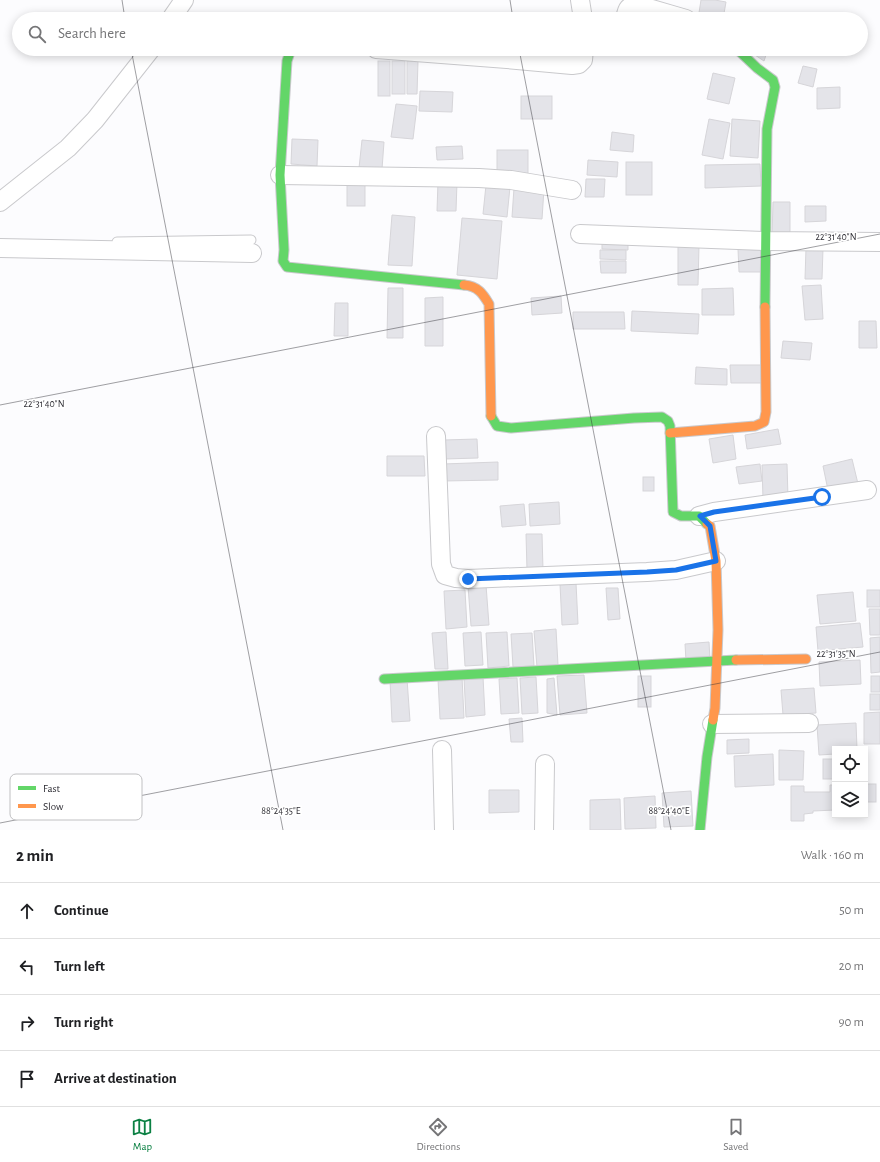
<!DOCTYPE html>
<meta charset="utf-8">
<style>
body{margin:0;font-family:"Alegreya Sans",sans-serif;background:#f6f6f6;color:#202124}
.controls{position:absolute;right:12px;bottom:12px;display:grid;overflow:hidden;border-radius:0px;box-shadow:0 2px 10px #0003}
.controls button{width:36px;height:36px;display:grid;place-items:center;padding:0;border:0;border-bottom:1px solid #e0e0e0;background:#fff;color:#202124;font:20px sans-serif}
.stop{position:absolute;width:12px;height:12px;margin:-9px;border:3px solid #1a73e8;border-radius:50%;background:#fff}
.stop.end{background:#1a73e8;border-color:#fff;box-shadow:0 1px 4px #0008}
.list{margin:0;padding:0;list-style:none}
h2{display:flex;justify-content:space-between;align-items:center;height:52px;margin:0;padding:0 16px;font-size:17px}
h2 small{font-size:13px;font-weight:400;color:#757577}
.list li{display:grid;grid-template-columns:26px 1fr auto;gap:12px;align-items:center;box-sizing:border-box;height:56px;padding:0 16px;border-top:1px solid #e0e0e0}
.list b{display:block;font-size:15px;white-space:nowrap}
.list em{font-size:13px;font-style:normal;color:#757577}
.icon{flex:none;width:22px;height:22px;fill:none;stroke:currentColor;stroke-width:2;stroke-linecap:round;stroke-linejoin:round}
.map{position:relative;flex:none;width:880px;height:830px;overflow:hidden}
.search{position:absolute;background:#fff;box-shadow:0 2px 10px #0003;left:12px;right:12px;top:12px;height:44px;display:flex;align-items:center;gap:10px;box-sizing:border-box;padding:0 14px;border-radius:22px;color:#757577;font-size:15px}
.sheet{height:276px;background:#fff}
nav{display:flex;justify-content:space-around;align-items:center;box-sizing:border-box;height:56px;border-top:1px solid #e0e0e0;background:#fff;font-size:11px;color:#757577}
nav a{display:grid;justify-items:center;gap:2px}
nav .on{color:#0b8043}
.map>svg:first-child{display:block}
</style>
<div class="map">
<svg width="880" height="830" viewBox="0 0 880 830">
<rect width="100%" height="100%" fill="#fcfcfe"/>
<g fill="#e4e4e9" stroke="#d6d5d9">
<path d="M701,0H715L726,2L723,19H698Z"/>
<path d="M746,49H768L764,61Z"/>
<rect x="378" y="61" width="12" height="35"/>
<rect x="392" y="61" width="13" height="33"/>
<path d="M407,61H418L417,94H407Z"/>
<path d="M803,66L817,69L813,87L798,83Z"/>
<path d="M713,73L735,78L729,104L707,99Z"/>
<path d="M840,87V108L817,109V88Z"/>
<path d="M420,91L453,92L452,112L419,111Z"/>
<rect x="521" y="96" width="31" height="23"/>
<path d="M396,104L417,106L413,139L391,137Z"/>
<path d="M709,119L730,123L723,159L702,155Z"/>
<path d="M732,119L760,121L758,158L730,156Z"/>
<path d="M612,132L634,135L633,152L610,150Z"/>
<path d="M292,139L318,140L317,166L291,164Z"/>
<path d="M362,140L384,142L382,169L359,168Z"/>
<path d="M462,146L463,159L437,160L436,147Z"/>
<rect x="497" y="150" width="31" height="29"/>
<path d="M588,160L618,162L617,177L587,175Z"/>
<rect x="626" y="162" width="26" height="33"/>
<path d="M760,164L761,186L705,188V165Z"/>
<path d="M586,179H605L604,197H585Z"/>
<rect x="347" y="181" width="18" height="25"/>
<path d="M438,182H457L456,211H437Z"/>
<path d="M486,185L510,187L507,217L483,214Z"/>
<path d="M514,188L544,189L542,219L512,217Z"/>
<path d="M773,202H790V238H772Z"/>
<path d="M805,206H826V221L805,222Z"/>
<path d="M392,215L415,217L412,266L388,265Z"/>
<path d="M462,218L502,221L497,279L457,275Z"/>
<path d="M602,237L628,238V250L602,249Z"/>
<path d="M678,246H699L698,285H678Z"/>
<path d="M806,248L823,249L822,279H805Z"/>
<path d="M738,249H762V272H739Z"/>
<path d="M600,250H626V260L600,259Z"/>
<path d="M600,261H626V273H601Z"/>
<path d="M821,285L823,319L805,320L802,286Z"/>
<path d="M388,288H403V338H387Z"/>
<path d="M733,288L734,315H702V289Z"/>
<path d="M561,296L562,313L532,315L531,298Z"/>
<path d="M443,297V346H425V298Z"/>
<path d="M335,303H348V336H334Z"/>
<path d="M632,311L699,314L698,334L631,331Z"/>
<path d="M573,312H624L625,329H573Z"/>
<path d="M859,321H876L877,348H859Z"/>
<path d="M783,341L812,343L810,360L781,358Z"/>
<path d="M730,365H763V383H731Z"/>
<path d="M696,367L727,369V385L695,384Z"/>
<path d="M778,429L781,444L747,449L745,435Z"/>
<path d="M733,435L736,459L713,463L709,439Z"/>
<path d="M477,439L478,458L444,459V440Z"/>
<path d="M387,456H424L425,476H387Z"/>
<path d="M852,459L859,488L829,495L823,466Z"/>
<path d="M498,462V480L443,481V464Z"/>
<path d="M760,464L762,481L739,484L736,467Z"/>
<path d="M787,464L788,498L763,499L762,465Z"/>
<rect x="643" y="477" width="11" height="14"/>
<path d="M559,502L560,524L530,526L529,504Z"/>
<path d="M524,504L526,525L502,527L500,506Z"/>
<path d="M526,534H542L543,570H527Z"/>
<path d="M576,583L578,624L562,625L560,584Z"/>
<path d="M486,585L489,625L471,626L468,586Z"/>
<path d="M606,588H618L620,619L608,620Z"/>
<path d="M465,590L467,627L446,629L444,591Z"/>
<rect x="867" y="590" width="13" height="17"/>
<path d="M853,592L856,621L820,624L817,595Z"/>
<path d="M869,609H880V635H870Z"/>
<path d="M860,623L863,647L818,651L816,627Z"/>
<path d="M556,629L558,665L537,667L534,631Z"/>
<path d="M446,632L448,669H435L432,633Z"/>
<path d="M481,632L483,665L465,666L463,633Z"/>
<path d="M507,632L509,666L488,668L486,633Z"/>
<path d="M532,633L534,666L513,667L511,634Z"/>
<path d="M880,637V672L871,673L870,638Z"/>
<path d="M709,642L710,660L686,661L685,644Z"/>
<path d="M860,660L861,684L820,686L819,662Z"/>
<path d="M584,675L587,713L560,715L557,676Z"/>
<rect x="638" y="676" width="13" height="31"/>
<rect x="871" y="676" width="9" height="16"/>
<path d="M462,677L464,718L440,719L438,679Z"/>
<path d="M483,677L485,715L466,717L464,678Z"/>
<path d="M536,677L538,713L522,714L520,678Z"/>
<path d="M517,678L519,713L501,714L499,679Z"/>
<path d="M554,678L557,715L547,713V679Z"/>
<path d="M407,679L410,721L392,722L390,680Z"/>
<path d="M814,688L816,713L783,715L781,690Z"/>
<rect x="870" y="694" width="10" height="16"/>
<path d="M880,712V744H864V713Z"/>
<path d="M522,718L523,742H511L509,719Z"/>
<path d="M856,723L857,749H835V754L819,755L817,725Z"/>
<path d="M749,739V753L727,754V740Z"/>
<path d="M779,750L804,751L803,780H779Z"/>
<path d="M773,754L774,785L735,787L734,756Z"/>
<rect x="823" y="759" width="12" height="20"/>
<rect x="865" y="784" width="11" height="18"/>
<path d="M830,785H835V810L813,811V813L804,814V821H791V786H804V792H830Z"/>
<path d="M489,790H519V812L489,813Z"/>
<path d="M691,791L693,826L664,827L662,793Z"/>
<path d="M655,796L656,828L625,829L624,798Z"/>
<path d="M620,799L621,830H590V800Z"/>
</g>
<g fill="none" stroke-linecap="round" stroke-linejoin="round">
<defs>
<path id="lane" d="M117,242L251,240"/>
<g id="street">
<path d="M580,0L583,19"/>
<path d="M171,19L184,0"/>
<path d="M625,19C627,9 627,6 638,5L686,19"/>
<path d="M376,49L507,59L572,65L579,64L583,60L584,49"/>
<path d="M280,175L479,178L511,180L572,190"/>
<path d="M0,202L68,148L95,120L151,49"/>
<path d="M580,234L766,241L880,242"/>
<path d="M0,248L252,253"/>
<path d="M436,436L441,564L445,575L456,578L468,579L647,572L676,570L716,561"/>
<path d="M699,516L714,512L867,490"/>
<path d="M712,724L809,723"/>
<path d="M442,750L444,830"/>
<path d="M544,830L545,764"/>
</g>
<g id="fast">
<path d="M294,49L290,52L287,61L280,175L284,250L283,261L287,267L464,285"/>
<path d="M737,49L757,68L773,80L775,87L767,129L765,307"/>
<path d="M491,416L497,426L511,428L634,418L662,417L668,421L670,426L673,512L681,516H699L707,524"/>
<path d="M384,679L736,660"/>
<path d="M700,830L707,757L713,720"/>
</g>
<g id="slow">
<path d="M464,285C478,286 483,294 489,304L491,416"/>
<path d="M670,433L755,426L764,422L766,412L765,307"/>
<path d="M707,524L710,526L716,561L718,630L715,708L713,720"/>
<path d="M736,660L806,659"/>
</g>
</defs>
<use href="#lane" stroke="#c9c9cc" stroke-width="11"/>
<use href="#street" stroke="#c9c9cc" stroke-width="20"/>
<use href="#fast" stroke="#c9c9cc" stroke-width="11"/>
<use href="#slow" stroke="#c9c9cc" stroke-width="11"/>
<use href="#lane" stroke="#fff" stroke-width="9"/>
<use href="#street" stroke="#fff" stroke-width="18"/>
<use href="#fast" stroke="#63d668" stroke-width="9"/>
<use href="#slow" stroke="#ff974d" stroke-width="9"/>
</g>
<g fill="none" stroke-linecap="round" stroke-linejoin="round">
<path stroke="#1a73e8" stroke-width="5" d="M468,579L647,572L676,570L716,561L710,526L700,516L714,512L822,497"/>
</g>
<path fill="none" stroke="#2d2c33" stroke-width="1" stroke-opacity="0.45" d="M122,0L125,19M510,0L513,19M131,49L283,830M519,49L671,830M0,405L880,234M0,823L880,652"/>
<rect x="10" y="774" width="132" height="46" rx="6" fill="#fff" stroke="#c0c0c2" stroke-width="1"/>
<rect x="18" y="786" width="18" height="4" fill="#63d668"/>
<rect x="18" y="804" width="18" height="4" fill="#ff974d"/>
<g font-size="11" fill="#2d2c33">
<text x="43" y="792">Fast</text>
<text x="43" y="810">Slow</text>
</g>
<g font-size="10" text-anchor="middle" fill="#2d2c33" stroke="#fff" stroke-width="3.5" stroke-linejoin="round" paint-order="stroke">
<text x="836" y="240">22°31'40"N</text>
<text x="44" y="407">22°31'40"N</text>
<text x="836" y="657">22°31'35"N</text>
<text x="281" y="814">88°24'35"E</text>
<text x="669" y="814">88°24'40"E</text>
</g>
</svg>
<div class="controls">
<button><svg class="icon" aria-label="locate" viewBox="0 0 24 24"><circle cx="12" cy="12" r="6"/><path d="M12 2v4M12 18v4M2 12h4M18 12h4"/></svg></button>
<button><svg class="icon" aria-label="layers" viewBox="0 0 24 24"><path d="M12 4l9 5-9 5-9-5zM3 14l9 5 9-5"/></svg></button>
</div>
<div class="stop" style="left:822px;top:497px"></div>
<div class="stop end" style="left:468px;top:579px"></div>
<div class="search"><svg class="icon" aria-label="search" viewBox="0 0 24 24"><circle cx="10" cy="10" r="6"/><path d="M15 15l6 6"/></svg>Search here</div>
</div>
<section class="sheet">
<h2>2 min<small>Walk · 160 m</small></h2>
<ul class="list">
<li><svg class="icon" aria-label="ahead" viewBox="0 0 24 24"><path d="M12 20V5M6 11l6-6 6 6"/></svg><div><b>Continue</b></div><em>50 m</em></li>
<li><svg class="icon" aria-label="left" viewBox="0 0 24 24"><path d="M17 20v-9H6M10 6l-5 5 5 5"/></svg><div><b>Turn left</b></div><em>20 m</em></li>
<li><svg class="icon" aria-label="right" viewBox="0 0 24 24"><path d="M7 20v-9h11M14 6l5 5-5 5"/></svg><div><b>Turn right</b></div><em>90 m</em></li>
<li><svg class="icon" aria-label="arrive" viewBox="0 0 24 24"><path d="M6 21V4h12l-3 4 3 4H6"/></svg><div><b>Arrive at destination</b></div></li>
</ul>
</section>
<nav>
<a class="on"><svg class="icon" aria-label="map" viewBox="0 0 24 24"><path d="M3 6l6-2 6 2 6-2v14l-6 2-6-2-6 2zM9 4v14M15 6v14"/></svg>Map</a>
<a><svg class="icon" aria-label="directions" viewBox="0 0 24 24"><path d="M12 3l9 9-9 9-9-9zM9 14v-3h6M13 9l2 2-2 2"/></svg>Directions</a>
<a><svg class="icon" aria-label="saved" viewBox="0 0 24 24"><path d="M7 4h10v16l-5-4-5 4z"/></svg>Saved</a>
</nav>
